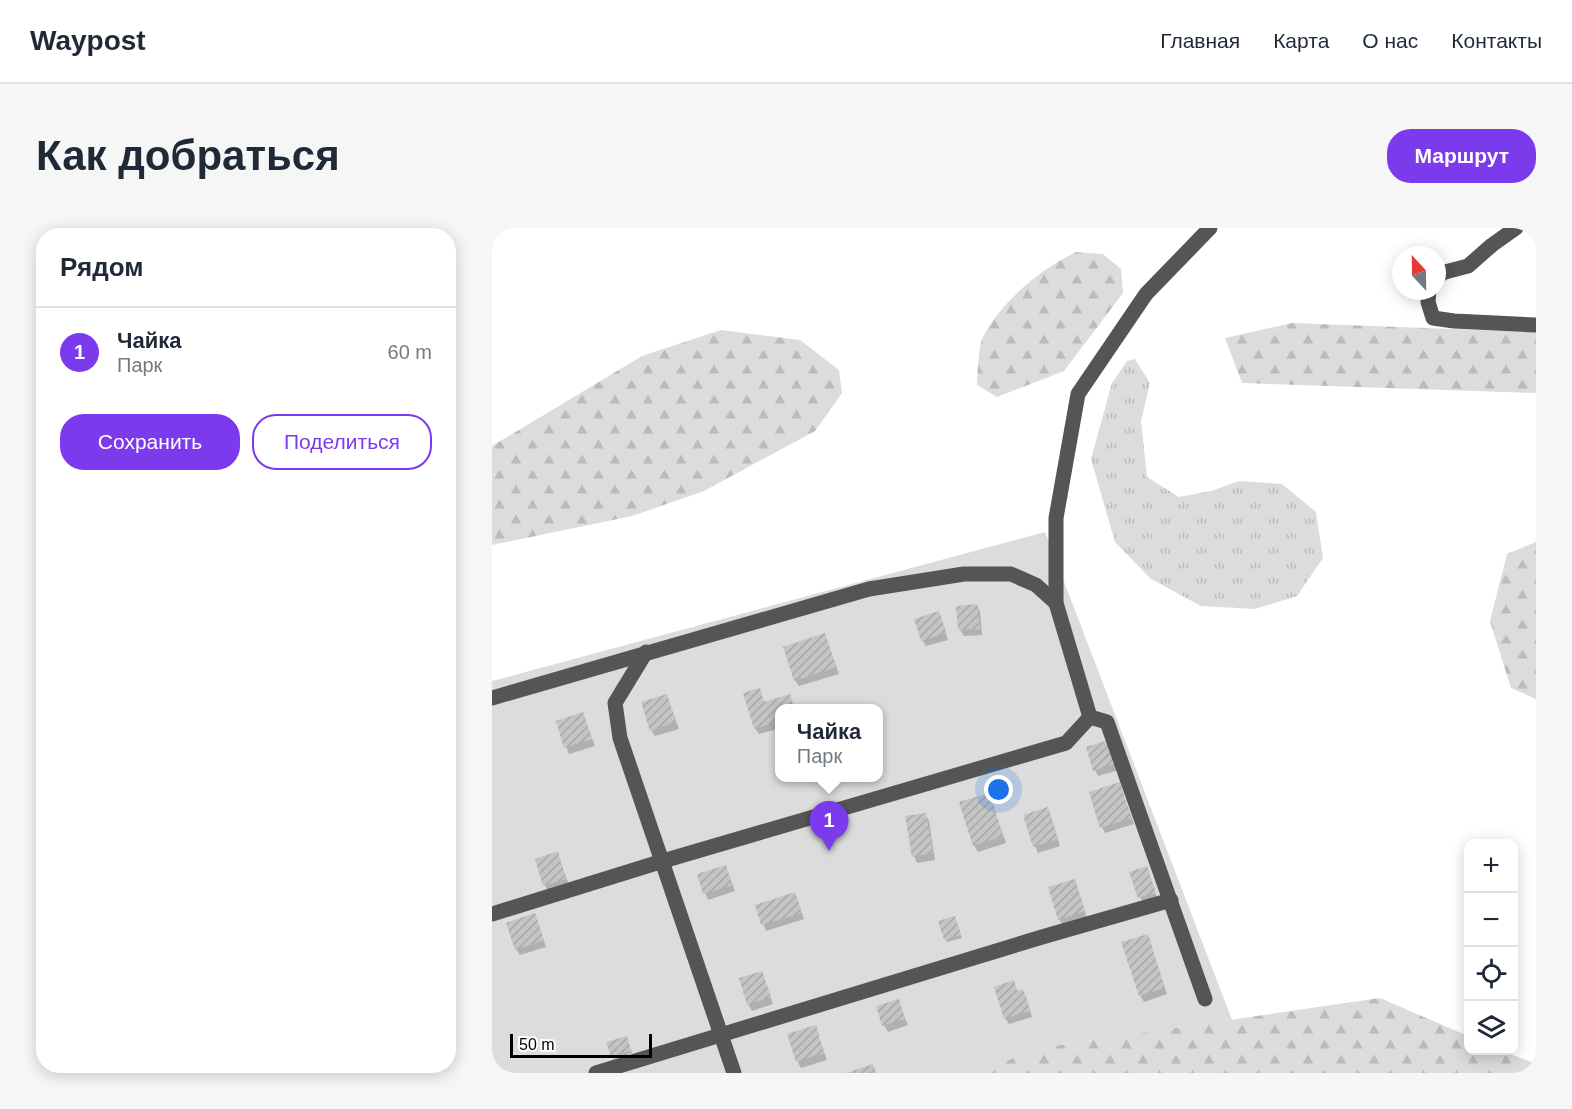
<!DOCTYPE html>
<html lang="ru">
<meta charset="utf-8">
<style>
body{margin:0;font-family:Helvetica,sans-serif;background:#f6f6f7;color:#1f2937}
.controls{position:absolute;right:18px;bottom:18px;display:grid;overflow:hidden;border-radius:12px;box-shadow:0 3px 15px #0003}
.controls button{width:54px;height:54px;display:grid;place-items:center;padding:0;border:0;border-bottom:2px solid #e0e1e3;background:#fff;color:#1f2937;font:30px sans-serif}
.compass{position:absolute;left:900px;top:18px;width:54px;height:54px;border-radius:50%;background:#fff;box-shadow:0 3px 15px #0003;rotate:338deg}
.scale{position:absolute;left:18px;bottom:15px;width:142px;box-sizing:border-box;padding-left:6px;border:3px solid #000;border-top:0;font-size:16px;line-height:21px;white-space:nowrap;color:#000;-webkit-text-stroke:4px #fff;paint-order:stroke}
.you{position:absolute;left:507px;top:562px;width:21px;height:21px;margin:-15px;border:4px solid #fff;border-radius:50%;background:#1a73e8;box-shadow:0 0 0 9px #1a73e833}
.badge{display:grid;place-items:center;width:39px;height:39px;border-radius:50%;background:#7c3aed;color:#fff;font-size:20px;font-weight:700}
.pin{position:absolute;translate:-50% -50px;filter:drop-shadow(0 2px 3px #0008)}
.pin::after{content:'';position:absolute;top:32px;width:21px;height:18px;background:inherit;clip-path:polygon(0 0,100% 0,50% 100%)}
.popup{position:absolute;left:283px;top:476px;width:108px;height:78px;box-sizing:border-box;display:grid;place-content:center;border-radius:12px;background:#fff;filter:drop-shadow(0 2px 4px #0005);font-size:20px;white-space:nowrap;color:#747a83}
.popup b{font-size:22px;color:#1f2937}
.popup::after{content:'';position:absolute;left:50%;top:100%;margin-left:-12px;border:12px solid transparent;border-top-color:#fff}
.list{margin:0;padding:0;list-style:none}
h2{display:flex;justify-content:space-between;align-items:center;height:78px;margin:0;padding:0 24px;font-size:26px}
h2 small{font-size:20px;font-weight:400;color:#747a83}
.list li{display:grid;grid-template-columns:39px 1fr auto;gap:18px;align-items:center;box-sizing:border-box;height:90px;padding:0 24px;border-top:2px solid #e0e1e3}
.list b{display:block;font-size:22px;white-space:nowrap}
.list p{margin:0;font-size:20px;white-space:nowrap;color:#747a83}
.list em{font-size:20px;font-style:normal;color:#747a83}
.actions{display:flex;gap:12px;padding:18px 24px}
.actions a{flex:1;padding:14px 0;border:2px solid #7c3aed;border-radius:24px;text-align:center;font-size:21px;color:#7c3aed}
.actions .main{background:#7c3aed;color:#fff}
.icon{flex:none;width:33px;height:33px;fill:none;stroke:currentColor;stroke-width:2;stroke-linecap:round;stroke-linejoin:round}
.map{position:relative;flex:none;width:1044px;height:845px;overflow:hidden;border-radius:24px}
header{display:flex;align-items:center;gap:36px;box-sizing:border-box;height:84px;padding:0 30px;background:#fff;border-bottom:2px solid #e0e1e3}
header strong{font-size:28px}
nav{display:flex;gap:33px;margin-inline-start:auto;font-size:21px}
.intro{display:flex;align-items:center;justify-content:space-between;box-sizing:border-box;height:144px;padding:0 36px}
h1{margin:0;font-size:42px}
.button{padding:15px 27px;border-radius:24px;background:#7c3aed;color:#fff;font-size:21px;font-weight:700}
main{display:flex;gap:36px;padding:0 36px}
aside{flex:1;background:#fff;border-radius:24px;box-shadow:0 3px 15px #0003}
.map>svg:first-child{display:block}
</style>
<header>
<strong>Waypost</strong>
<nav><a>Главная</a><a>Карта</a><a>О нас</a><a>Контакты</a></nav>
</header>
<div class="intro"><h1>Как добраться</h1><a class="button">Маршрут</a></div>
<main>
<aside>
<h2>Рядом<small></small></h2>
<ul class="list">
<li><span class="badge">1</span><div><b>Чайка</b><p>Парк</p></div><em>60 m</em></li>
</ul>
<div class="actions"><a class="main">Сохранить</a><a>Поделиться</a></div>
</aside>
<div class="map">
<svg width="1044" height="845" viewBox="0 0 1044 845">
<defs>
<pattern id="grass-tufts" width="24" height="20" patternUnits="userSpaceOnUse" patternTransform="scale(1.5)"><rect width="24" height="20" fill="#dcdcdc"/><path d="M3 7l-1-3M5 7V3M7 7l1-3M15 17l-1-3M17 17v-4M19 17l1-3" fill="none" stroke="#bbb"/></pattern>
<pattern id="forest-firs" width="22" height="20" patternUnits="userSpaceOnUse" patternTransform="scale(1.5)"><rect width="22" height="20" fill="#dcdcdc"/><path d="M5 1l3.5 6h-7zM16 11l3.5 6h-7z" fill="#bbb"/></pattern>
<pattern id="building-hatch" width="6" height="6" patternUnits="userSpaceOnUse" patternTransform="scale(1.5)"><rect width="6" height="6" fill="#c4c4c4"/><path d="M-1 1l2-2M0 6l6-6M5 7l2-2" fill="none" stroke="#a7a7a7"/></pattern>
</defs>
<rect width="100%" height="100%" fill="#fff"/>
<path fill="url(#grass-tufts)" d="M643,131L658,155L649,193L655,249L687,269L719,263L747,253L790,256L824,284L831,330L805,368L763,381L709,378L659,351L623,314L599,231L620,155L635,133Z"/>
<g fill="url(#forest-firs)">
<path d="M584,24L611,26L629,41L631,65L572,143L505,169L485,157C486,144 486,117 492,107C511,72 549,41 584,24Z"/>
<path d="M800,95L1044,104V165L750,155L733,110Z"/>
<path d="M229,102L308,112L347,142L350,165L323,203L212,263L140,288L0,317V218L150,128Z"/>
<path d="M1044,314V471L1019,460L998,393L1015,326Z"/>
<path d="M888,770L976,808V822L1011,823L1044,836V845H488L540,821Z"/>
</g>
<path fill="#dcdcdc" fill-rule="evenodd" d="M553,304L740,792L540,821L490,845H0V453ZM288,480H386V550H288Z"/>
<g fill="#0003">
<path d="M485,378L488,384L490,407L472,408L468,402Z"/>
<path d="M450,392L456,412L434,418L430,412Z"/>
<path d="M333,407L347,446L307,458L303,452Z"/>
<path d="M267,461L273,476L297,468L303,480H288V500L267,506L263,500Z"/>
<path d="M175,468L187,501L163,508L159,502Z"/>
<path d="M91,486L103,518L77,526L65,494Z"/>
<path d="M616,513L627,542L606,548L603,542Z"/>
<path d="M627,556L642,596L613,605L610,599Z"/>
<path d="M497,567L514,615L486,624L482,617Z"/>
<path d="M433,586L437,593L443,632L425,635L422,628Z"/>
<path d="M559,588L568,618L546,625L543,618Z"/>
<path d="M65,625L77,657L56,664L53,657Z"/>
<path d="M234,639L243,663L216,672L207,647Z"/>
<path d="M654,640L666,672L651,676L639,645Z"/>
<path d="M582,653L595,690L571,698L567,691Z"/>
<path d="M303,666L312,691L274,703L265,678Z"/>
<path d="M43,687L54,719L28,727L24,721Z"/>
<path d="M464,692L470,710L455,714L448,694Z"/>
<path d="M655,707L675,766L652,774L648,767Z"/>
<path d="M270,744L281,776L260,783L256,776Z"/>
<path d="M521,754L526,764L530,763L534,769L540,789L517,796L513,790Z"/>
<path d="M406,773L416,797L396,804L392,797Z"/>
<path d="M323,799L335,832L309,840L305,833Z"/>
<path d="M136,813L140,825L122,831L120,829Z"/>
</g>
<g fill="url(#building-hatch)">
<path d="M485,376L488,401L466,402L464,378Z"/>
<path d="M447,383L454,405L429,413L422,391Z"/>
<path d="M333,405L344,439L302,453L291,419Z"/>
<path d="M268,460L272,474L298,466L302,480H288V493L262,501L251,465Z"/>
<path d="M175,466L184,494L158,503L149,474Z"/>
<path d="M91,484L100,511L72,520L64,493Z"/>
<path d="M617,512L624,535L601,543L594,519Z"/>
<path d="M628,554L639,590L608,600L597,564Z"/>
<path d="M498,565L511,608L481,618L467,574Z"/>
<path d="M556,579L566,611L541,619L531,587Z"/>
<path d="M434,585L441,625L420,629L413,588Z"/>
<path d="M66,623L74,651L51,658L43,631Z"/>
<path d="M234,637L240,657L211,666L205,646Z"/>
<path d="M655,638L664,665L646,670L637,644Z"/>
<path d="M583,651L593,683L566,692L556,659Z"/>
<path d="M303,664L310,685L269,697L263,677Z"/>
<path d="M43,685L52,712L23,722L14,695Z"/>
<path d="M463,688L469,707L452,712L446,693Z"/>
<path d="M656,706L673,760L647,768L629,714Z"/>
<path d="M270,743L279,769L255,777L247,750Z"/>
<path d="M522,752L525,763L531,761L538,783L512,791L502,759Z"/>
<path d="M407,771L413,791L390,798L384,778Z"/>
<path d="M324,797L332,825L304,834L295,806Z"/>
<path d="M135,808L139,823L119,829L114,814Z"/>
<path d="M381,836L384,845H354Z"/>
</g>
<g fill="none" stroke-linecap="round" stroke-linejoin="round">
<g stroke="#555" stroke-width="15">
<path d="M945,49L953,44L976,38L1000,17L1024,0"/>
<path d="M937,63L936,74L941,90L962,93L1044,97"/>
<path d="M154,424L123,475L128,510L242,845"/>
<path d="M0,470L377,361L472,346H519L544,357L564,375"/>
<path d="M0,686L171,633L574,515L598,489"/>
<path d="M713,771L615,494L598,489L564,375V290L586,166L654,66L718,0"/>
<path d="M104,845L550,709L679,672"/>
</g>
</g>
</svg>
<div class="controls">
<button>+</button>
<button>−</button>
<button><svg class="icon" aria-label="locate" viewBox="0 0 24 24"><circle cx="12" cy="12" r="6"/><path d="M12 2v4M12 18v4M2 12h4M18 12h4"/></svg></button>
<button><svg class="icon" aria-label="layers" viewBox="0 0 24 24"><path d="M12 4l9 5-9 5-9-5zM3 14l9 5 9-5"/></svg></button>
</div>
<svg class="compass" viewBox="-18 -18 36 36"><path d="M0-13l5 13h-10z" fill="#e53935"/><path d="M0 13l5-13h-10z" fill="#747a83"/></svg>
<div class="scale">50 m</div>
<div class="you"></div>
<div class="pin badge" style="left:337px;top:623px">1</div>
<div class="popup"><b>Чайка</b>Парк</div>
</div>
</main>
